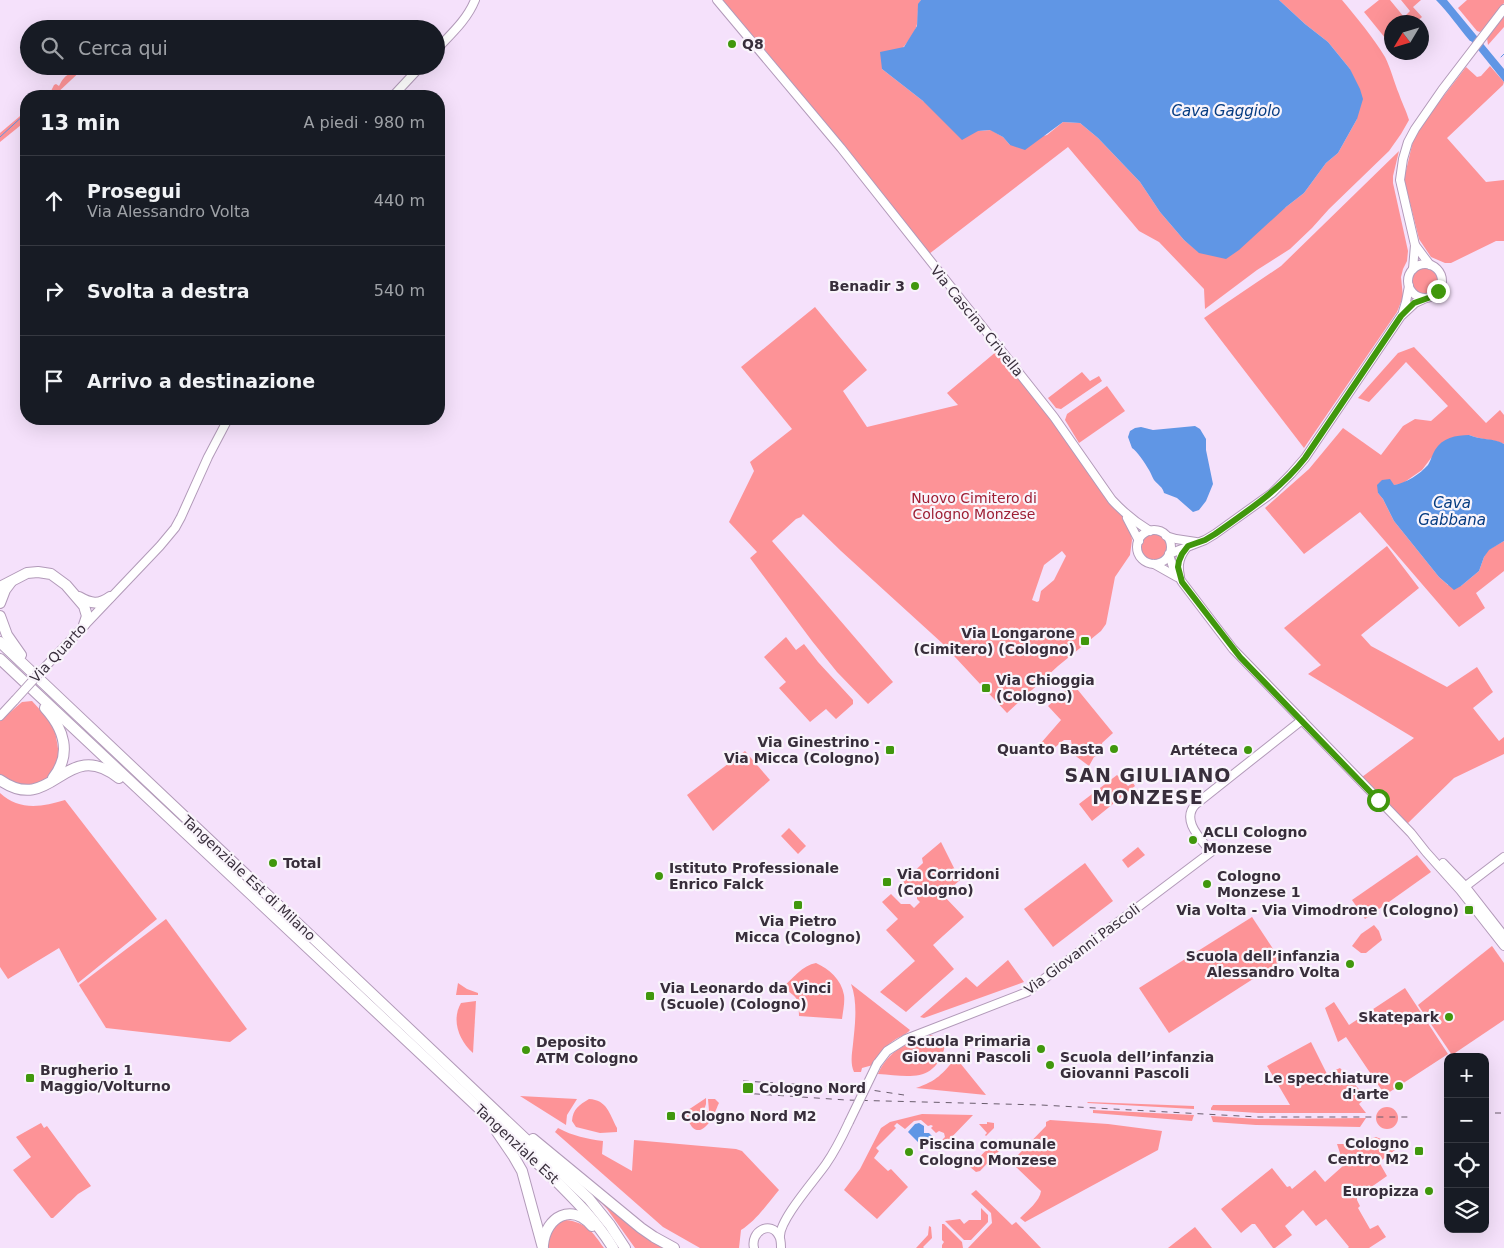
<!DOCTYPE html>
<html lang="it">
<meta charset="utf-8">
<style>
body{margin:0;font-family:"DejaVu Sans",sans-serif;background:#20242c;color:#f1f3f6}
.controls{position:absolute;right:15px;bottom:15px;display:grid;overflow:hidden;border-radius:10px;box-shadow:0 5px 20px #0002}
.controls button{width:45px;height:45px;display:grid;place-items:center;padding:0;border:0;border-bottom:1px solid #363941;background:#171b24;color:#f1f3f6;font:25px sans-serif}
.compass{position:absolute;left:1384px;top:15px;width:45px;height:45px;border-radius:50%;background:#171b24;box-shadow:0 5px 20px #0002;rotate:232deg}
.stop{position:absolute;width:15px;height:15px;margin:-11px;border:4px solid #40970c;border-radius:50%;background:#fff}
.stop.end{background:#40970c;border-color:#fff;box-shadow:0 1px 5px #0008}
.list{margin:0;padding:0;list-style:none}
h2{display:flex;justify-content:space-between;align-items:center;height:65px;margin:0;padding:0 20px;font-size:21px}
h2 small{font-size:16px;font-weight:400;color:#9ea1a6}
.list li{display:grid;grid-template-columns:32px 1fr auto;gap:15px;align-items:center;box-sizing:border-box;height:90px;padding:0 20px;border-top:1px solid #363941}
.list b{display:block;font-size:19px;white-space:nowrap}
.list p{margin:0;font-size:16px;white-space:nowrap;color:#9ea1a6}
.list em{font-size:16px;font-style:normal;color:#9ea1a6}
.icon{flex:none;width:28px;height:28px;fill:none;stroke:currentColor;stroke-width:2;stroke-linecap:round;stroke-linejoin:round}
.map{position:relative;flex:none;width:1504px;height:1248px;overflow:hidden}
.search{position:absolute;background:#171b24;box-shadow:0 5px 20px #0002;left:20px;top:20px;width:425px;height:55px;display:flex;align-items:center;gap:12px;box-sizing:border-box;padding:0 18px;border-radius:28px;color:#9ea1a6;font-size:19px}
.panel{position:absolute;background:#171b24;box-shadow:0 5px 20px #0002;left:20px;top:90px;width:425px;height:335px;border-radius:20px}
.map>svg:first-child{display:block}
</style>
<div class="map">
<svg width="1504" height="1248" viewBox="0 0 1504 1248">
<rect width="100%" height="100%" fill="#f5e1fb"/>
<g fill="#fd9397" fill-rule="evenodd">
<path d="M722,0H921C916,7 919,16 917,24C915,38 892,59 882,69L923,101L978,131L991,130L1003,137L1010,145L1047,135L1063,122L1080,123L1098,138L1140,182L1160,212L1184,240L1200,253L1286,207L1304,193L1326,163L1338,153L1357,119L1350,69L1328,42L1305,24L1279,0H1342C1357,18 1373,37 1385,57C1391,69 1394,82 1399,94C1402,103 1406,110 1409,120L1401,134L1389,151L1329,209L1312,228L1290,249L1257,270L1205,309L1204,289L1159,242L1139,231L1068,147L929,254L765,50Z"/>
<path d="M1379,0H1390L1404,17L1410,11L1401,0H1421L1413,7L1422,17L1416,22H1392L1391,42L1390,44L1364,12Z"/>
<path d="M1467,0H1504V3L1484,29L1480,32L1477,31L1458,8Z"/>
<path d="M1504,16V27L1488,45L1487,38Z"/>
<path d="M81,66H86L54,96H45L51,91L54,85L56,84L59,86C62,80 66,73 73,74Z"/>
<path d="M1490,66L1504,82L1503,85L1447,138L1486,182L1504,180V241H1496L1451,263H1445L1431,257L1419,239L1404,179L1413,141L1419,128L1466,67L1477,77L1481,76Z"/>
<path d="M26,111V121L0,142V133Z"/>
<path d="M1399,151L1393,176V183L1408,251L1407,261L1403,269L1401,277L1403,297L1397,312L1304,448L1204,318L1281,266Z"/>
<circle cx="1425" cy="281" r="14"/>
<path d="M815,307L867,370L843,391L867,427L958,405L947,393L997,351L1051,418L1130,526L1132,540L1130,555L1115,577L1106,624L1101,631L1058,666L1007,713L942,643L841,551L803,514L801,517L796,519L772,541L893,682L868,704L837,672L812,641L750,558L757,552L729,522L754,471L750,462L792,429L741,367ZM1062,551L1066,556L1054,580L1041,591L1039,601L1037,602L1032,600L1044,565Z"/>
<path d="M1414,347L1486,423L1500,410L1504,415V444C1494,439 1480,440 1469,435L1431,458L1422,470L1409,479L1402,484L1394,485L1378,493L1383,499L1394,521L1439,577L1448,585L1461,586L1479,571L1484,557L1488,550L1504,541V571L1476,593L1485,608L1459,627L1360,512L1304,554L1265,508L1309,469L1343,428L1381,455L1403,426L1415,419L1431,421L1448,406L1406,362L1369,402L1358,398L1398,353Z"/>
<path d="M1082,372L1090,381L1099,376L1102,381L1061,409L1056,408L1048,398Z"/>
<path d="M1107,386L1125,411L1079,443L1065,420L1067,414Z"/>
<circle cx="1154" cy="547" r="13"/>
<path d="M1387,546L1419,588L1361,635L1371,646L1447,687L1477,667L1493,692L1473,708L1499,741L1504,737V754L1454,778L1407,824L1362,777L1414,738L1308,674L1321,665L1284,628Z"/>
<path d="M786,637L796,650L804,644L818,662L853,700V704L836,719L826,709L810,722L779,688L786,682L764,657Z"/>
<path d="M1073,684L1113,733L1102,743L1103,752L1094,757L1089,766L1073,754L1071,740H1064L1053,749L1041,743L1061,720L1048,706Z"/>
<path d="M32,701L54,725L60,760L47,779C28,787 16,788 0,774V721L22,702Z"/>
<path d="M745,751L770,780L713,831L687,795Z"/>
<path d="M1117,775L1128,786L1133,783L1135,786L1092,821L1079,804Z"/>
<path d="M0,793C19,811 42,807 65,800L157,919L78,983L59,948L8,979L0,967Z"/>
<path d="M789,828L806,846L798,854L781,836Z"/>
<path d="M941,842L960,880L943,895L964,917L933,945L954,969L906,1012L880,992L915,961L886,930L898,919L882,902L891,894L901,904H910L914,908L920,902L917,899V891H911L903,882L923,863L922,858Z"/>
<path d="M1138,847L1145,855L1128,868L1122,860Z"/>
<path d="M1417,855L1431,872L1365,919L1352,900Z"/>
<path d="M1085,863L1113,901L1053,947L1024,909Z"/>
<path d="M1252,917L1281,961L1169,1033L1139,988Z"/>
<path d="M166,919L247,1029L230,1042L106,1028L79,985Z"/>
<path d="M1374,925L1379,931L1382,940L1366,953H1361L1352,946L1361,934Z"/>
<path d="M1492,946L1504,963V1020L1452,1055L1418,1005Z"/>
<path d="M1008,960L1024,982L924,1018L920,1017L966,977L977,987Z"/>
<path d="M816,963C829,969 841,979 844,995C845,1002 843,1011 842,1019L799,1016C799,997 798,999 783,987C792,979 803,965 816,963Z"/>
<path d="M458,983L467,989L478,993V995H456Z"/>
<path d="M851,984L910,1030C906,1035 901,1036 896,1039C885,1046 878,1054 873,1065L862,1068L861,1072H854C850,1063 852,1054 853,1044C855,1025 858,1002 851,984Z"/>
<path d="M1405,988L1448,1054L1385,1095L1346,1037L1338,1042L1325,1008L1334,1002L1349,1025Z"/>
<path d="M476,1001L473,1053C459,1041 451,1020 461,1003Z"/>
<path d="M931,1035L939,1038L945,1046C935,1084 908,1076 878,1074C889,1049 907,1044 931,1035Z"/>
<path d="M1311,1042L1327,1074L1340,1068L1366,1097L1359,1104L1366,1113H1258L1211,1110V1108L1213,1105H1290L1267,1066Z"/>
<path d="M956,1058L986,1095L916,1088C937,1081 942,1074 956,1058Z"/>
<path d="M520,1096L577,1099L567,1115L566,1125Z"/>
<path d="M706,1098V1104L704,1110L705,1111H709L708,1099H715L719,1103L718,1105C715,1113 704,1139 692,1127C689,1123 687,1117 685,1112Z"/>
<path d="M589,1099C607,1100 609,1113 617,1128V1132L600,1133L576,1127L572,1121C573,1109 579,1105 589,1099Z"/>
<path d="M1088,1102L1194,1106V1109L1087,1103Z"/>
<circle cx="1387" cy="1118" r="11"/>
<path d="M1093,1110L1194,1115L1192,1121L1093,1113Z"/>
<path d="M922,1114L973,1115L946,1143L942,1140L945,1137L944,1133L939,1131L936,1133L931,1128L933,1126L931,1125L928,1126L921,1120L914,1121L905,1129L897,1123L894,1126L896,1128L876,1148L879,1151L874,1158L888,1171L891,1169L908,1187L877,1219L844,1190L860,1169L881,1128L890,1122Z"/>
<path d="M1211,1116L1258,1119L1366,1118L1360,1127L1256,1125L1213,1122Z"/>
<path d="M1050,1120L1108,1124L1162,1131L1158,1150L1025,1222L1020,1218C1027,1211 1040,1201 1041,1191L1015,1166L1014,1159L1046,1126V1122Z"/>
<path d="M987,1122L994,1123V1128L986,1136L985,1135L987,1133L979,1124H987Z"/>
<path d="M41,1123L44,1128L47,1126L91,1186L78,1194L53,1218H51L13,1170L31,1157L16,1137Z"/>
<path d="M558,1128C573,1136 587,1139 603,1141L602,1154L632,1171L634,1140L736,1149L742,1151L779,1190C768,1203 756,1221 741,1230L739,1248H700L663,1227L555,1132Z"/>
<path d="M1376,1137L1386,1141L1396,1138L1403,1144L1379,1162L1387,1176L1357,1197V1200L1360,1206L1358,1208L1370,1229L1378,1225L1386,1237L1369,1248H1348L1349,1247L1326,1219L1316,1226L1303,1210L1285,1226L1292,1235L1275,1248H1273L1255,1224H1252L1241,1233L1221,1209L1272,1168L1287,1187L1290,1186L1292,1189L1315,1170L1325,1182L1344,1165L1337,1144H1356Z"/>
<path d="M994,1142L996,1144L994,1146L999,1151L980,1171L976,1172L970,1167Z"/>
<path d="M976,1190L1012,1225L1016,1222L1041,1248H968L992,1223L991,1213L971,1194Z"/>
<path d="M592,1193L664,1248H635L607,1209Z"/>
<path d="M981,1208L988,1215V1222L971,1240H964L945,1221L960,1219L964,1224L969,1220H981Z"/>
<path d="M566,1220C587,1223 592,1231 604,1248H548C545,1234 553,1224 566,1220Z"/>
<path d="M942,1224H944L962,1242L963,1248H942V1245L944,1242L942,1240Z"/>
<path d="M929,1226L931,1227L932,1238L923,1247L924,1248H916L928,1235Z"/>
<path d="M1195,1227L1212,1248H1168Z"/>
</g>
<g fill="#6096e5">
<path d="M921,0H1279L1305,24L1328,42L1350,69L1360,89L1363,99L1357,119L1338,153L1326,163L1304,193L1286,207L1239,250L1226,259L1199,253L1184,240L1160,212L1140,182L1098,138L1080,123L1063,122L1025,150L1010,145L1003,137L990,130L978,131L962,140L923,101L882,69L880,52L904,47L917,26L918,4Z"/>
<path d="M1436,0H1447L1504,69V82L1471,41H1470C1458,27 1449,13 1436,0Z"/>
<path d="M1195,426L1200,429L1206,439V450L1213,484L1206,501L1199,510L1193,512L1177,498L1164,493C1163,487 1158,485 1154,480C1152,477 1151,473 1149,470C1145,463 1137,451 1132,448L1128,437L1130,431L1135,428L1141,427L1153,430Z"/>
<path d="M1469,435C1480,440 1494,438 1504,444V541L1489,550L1484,557L1479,571L1461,586L1454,590L1439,577L1394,521L1383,499L1378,493L1377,485L1382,480L1390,479L1394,485C1406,483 1420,474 1428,465C1431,460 1432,455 1435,450C1442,438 1456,435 1469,435Z"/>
<path d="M919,1123L924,1126V1133H929L932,1136L931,1141L921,1145L908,1132L915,1124Z"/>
</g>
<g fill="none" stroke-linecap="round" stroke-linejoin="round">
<g stroke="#6096e5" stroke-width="1">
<path d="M1501,57L1504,54"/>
<path d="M45,96L49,91"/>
<path d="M0,137L26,113"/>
</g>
<defs>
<g id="secondary">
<path d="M717,0L841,148L1054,417L1112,500C1124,513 1135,522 1150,531"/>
<path d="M436,50C451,34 467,20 475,0"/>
<path d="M393,96L421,66"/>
<path d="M1415,245L1430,265"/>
<circle cx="1425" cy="281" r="17"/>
<path d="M1413,269L1415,245L1400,180L1403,159L1408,142L1415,129L1442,90L1504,9"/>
<path d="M1403,312L1406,302L1409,286"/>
<path d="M1127,518L1139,541"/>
<circle cx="1154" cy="547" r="17"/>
<path d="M1166,536L1176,539L1196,542"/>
<path d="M1169,554L1205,540L1215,534L1272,493L1291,474L1305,458L1401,316L1415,303L1426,298"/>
<path d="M1169,555L1173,567L1182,582L1233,649L1411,833L1426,852L1460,890L1504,946"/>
<path d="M1154,564L1177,577"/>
<path d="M1180,576C1177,564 1180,556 1187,547"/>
<path d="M45,667L160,546L175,528L181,517L208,457L228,419"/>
<path d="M0,716L15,700"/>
<path d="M1443,863L1465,886L1504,936"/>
<path d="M1462,889L1504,857"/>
<path d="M877,1064L887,1051L906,1039L1027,992L1101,935L1211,852C1201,839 1180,820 1196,804L1302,720"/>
<path d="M780,1236C780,1219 815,1180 826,1164C835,1151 842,1137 849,1122"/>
<path d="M754,1248C750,1231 771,1220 779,1236C781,1239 781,1244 781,1248"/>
</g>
<g id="highway">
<path d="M0,587L27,573L38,572L51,574L66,585L84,606L87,616L84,625"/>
<path d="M79,597C91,604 99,605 110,597"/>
<path d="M0,603L5,590L11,582"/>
<path d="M0,616L7,635L21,655"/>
<path d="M0,642L589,1199L610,1225L625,1248"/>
<path d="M0,659L549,1174C572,1197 596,1220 613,1248"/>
<path d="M45,708C64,729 72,754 53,778"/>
<path d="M0,780C53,817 65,735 119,778"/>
<path d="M497,1132L514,1157L522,1171L543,1248"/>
<path d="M533,1139L641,1228L654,1237L674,1248"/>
<path d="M543,1245C546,1216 572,1203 592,1226"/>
</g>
</defs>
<use href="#secondary" stroke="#b29ab9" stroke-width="10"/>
<use href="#highway" stroke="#b29ab9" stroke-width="12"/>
<use href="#secondary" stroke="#fff" stroke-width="8"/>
<use href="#highway" stroke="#fff" stroke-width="10"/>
<g stroke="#6a5d6d" stroke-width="1" stroke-dasharray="6 6" stroke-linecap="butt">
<path d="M743,1081L858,1088L904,1095"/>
<path d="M742,1093L846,1100L1041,1105L1258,1117H1409"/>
<path d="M1495,1113H1504"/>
</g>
<defs>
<g id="secondary-bridge">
<path d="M15,700L45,667"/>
<path d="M849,1122L877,1064"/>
</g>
</defs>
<use href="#secondary-bridge" stroke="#b29ab9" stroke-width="10" stroke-linecap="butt"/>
<use href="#secondary-bridge" stroke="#fff" stroke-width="8"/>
</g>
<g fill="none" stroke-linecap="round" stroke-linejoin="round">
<path stroke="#40970c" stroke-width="6" d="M1378,800L1240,657L1182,582L1178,567L1179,561L1182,554L1188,546L1205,540L1215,534C1247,511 1280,490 1305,458L1401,316L1414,303L1431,297L1438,291"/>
</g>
<g fill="#40970c" stroke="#f9f4fb" stroke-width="2">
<circle cx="732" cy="44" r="5"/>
<circle cx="915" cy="286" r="5"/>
<rect x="1080" y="636" width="10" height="10" rx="2.5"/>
<rect x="981" y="683" width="10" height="10" rx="2.5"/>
<circle cx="1114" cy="749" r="5"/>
<rect x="885" y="745" width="10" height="10" rx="2.5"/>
<circle cx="1248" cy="750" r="5"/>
<circle cx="1193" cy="840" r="5"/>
<circle cx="273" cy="863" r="5"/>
<circle cx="659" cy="876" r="5"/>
<rect x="882" y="877" width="10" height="10" rx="2.5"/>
<circle cx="1207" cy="884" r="5"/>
<rect x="793" y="900" width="10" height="10" rx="2.5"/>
<rect x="1464" y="905" width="10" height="10" rx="2.5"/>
<circle cx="1350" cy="964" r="5"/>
<rect x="645" y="991" width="10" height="10" rx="2.5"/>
<circle cx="1449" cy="1017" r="5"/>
<circle cx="1041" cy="1049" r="5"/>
<circle cx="526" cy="1050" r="5"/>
<circle cx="1050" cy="1065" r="5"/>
<rect x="25" y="1073" width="10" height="10" rx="2.5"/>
<circle cx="1399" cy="1086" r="5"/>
<rect x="742" y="1082" width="12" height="12" rx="2.5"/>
<rect x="666" y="1111" width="10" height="10" rx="2.5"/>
<rect x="1414" y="1146" width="10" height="10" rx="2.5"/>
<circle cx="909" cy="1152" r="5"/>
<circle cx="1429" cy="1191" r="5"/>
</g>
<g text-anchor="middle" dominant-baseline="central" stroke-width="4.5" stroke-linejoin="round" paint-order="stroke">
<g font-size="14" font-weight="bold" fill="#382e3b" stroke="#f9f4fb" text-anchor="start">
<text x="742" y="44">Q8</text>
<text x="905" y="286" text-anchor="end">Benadir 3</text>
<text x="1075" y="633" text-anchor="end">Via Longarone<tspan x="1075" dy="16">(Cimitero) (Cologno)</tspan></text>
<text x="996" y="680">Via Chioggia<tspan x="996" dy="16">(Cologno)</tspan></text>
<text x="880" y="742" text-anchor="end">Via Ginestrino -<tspan x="880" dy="16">Via Micca (Cologno)</tspan></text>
<text x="1104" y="749" text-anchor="end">Quanto Basta</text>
<text x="1238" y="750" text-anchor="end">Artéteca</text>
<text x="1203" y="832">ACLI Cologno<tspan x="1203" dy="16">Monzese</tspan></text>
<text x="283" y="863">Total</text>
<text x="669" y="868">Istituto Professionale<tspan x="669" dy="16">Enrico Falck</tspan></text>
<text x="897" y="874">Via Corridoni<tspan x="897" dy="16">(Cologno)</tspan></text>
<text x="1217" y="876">Cologno<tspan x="1217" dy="16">Monzese 1</tspan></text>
<text x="1459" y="910" text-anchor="end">Via Volta - Via Vimodrone (Cologno)</text>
<text x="798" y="921" text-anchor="middle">Via Pietro<tspan x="798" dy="16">Micca (Cologno)</tspan></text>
<text x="1340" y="956" text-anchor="end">Scuola dell’infanzia<tspan x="1340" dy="16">Alessandro Volta</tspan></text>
<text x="660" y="988">Via Leonardo da Vinci<tspan x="660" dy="16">(Scuole) (Cologno)</tspan></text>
<text x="1439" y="1017" text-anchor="end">Skatepark</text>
<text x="1031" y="1041" text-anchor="end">Scuola Primaria<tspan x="1031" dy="16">Giovanni Pascoli</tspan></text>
<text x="536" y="1042">Deposito<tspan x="536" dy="16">ATM Cologno</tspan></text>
<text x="1060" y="1057">Scuola dell’infanzia<tspan x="1060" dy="16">Giovanni Pascoli</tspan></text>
<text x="40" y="1070">Brugherio 1<tspan x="40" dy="16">Maggio/Volturno</tspan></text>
<text x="1389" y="1078" text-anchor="end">Le specchiature<tspan x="1389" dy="16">d'arte</tspan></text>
<text x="759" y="1088">Cologno Nord</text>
<text x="681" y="1116">Cologno Nord M2</text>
<text x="1409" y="1143" text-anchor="end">Cologno<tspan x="1409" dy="16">Centro M2</tspan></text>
<text x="919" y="1144">Piscina comunale<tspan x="919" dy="16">Cologno Monzese</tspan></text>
<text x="1419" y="1191" text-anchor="end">Europizza</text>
</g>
<g font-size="14" fill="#382e3b" stroke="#f9f4fb">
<text transform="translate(977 321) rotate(51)">Via Cascina Crivella</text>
<text transform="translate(58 653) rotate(-47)">Via Quarto</text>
<text transform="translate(249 878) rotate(43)">Tangenziale Est di Milano</text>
<text transform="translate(1082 949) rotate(-37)">Via Giovanni Pascoli</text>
<text transform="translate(517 1144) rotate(43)">Tangenziale Est</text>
</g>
<g font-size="14" fill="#9d1e34" stroke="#f9f4fb">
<text x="974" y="498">Nuovo Cimitero di<tspan x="974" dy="16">Cologno Monzese</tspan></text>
</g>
<g font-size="15" font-style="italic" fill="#063c82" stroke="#f9f4fb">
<text x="1226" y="111">Cava Gaggiolo</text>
<text x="1452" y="503">Cava<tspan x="1452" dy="17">Gabbana</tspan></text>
</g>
<g font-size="19" font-weight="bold" letter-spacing="1" fill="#382e3b" stroke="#f9f4fb">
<text x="1148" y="775">SAN GIULIANO<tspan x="1148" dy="22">MONZESE</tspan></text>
</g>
</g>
</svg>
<div class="controls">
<button>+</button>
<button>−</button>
<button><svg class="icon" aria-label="locate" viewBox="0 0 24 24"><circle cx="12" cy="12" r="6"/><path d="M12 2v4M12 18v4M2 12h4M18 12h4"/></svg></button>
<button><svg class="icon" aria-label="layers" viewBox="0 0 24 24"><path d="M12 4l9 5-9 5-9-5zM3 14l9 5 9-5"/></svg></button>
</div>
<svg class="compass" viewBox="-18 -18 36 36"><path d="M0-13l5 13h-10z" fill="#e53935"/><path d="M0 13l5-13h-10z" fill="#9ea1a6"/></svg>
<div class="stop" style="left:1378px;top:800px"></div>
<div class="stop end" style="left:1438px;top:291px"></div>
<div class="search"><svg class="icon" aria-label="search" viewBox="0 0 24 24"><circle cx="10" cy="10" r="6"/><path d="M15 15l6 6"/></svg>Cerca qui</div>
<section class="panel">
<h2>13 min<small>A piedi · 980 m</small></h2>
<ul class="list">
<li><svg class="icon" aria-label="ahead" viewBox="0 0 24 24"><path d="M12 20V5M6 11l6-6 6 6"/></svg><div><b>Prosegui</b><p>Via Alessandro Volta</p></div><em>440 m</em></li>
<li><svg class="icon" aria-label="right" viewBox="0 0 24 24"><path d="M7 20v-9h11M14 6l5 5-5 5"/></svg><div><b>Svolta a destra</b></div><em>540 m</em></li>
<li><svg class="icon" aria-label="arrive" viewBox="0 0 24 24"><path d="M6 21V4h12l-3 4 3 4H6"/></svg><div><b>Arrivo a destinazione</b></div></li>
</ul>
</section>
</div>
